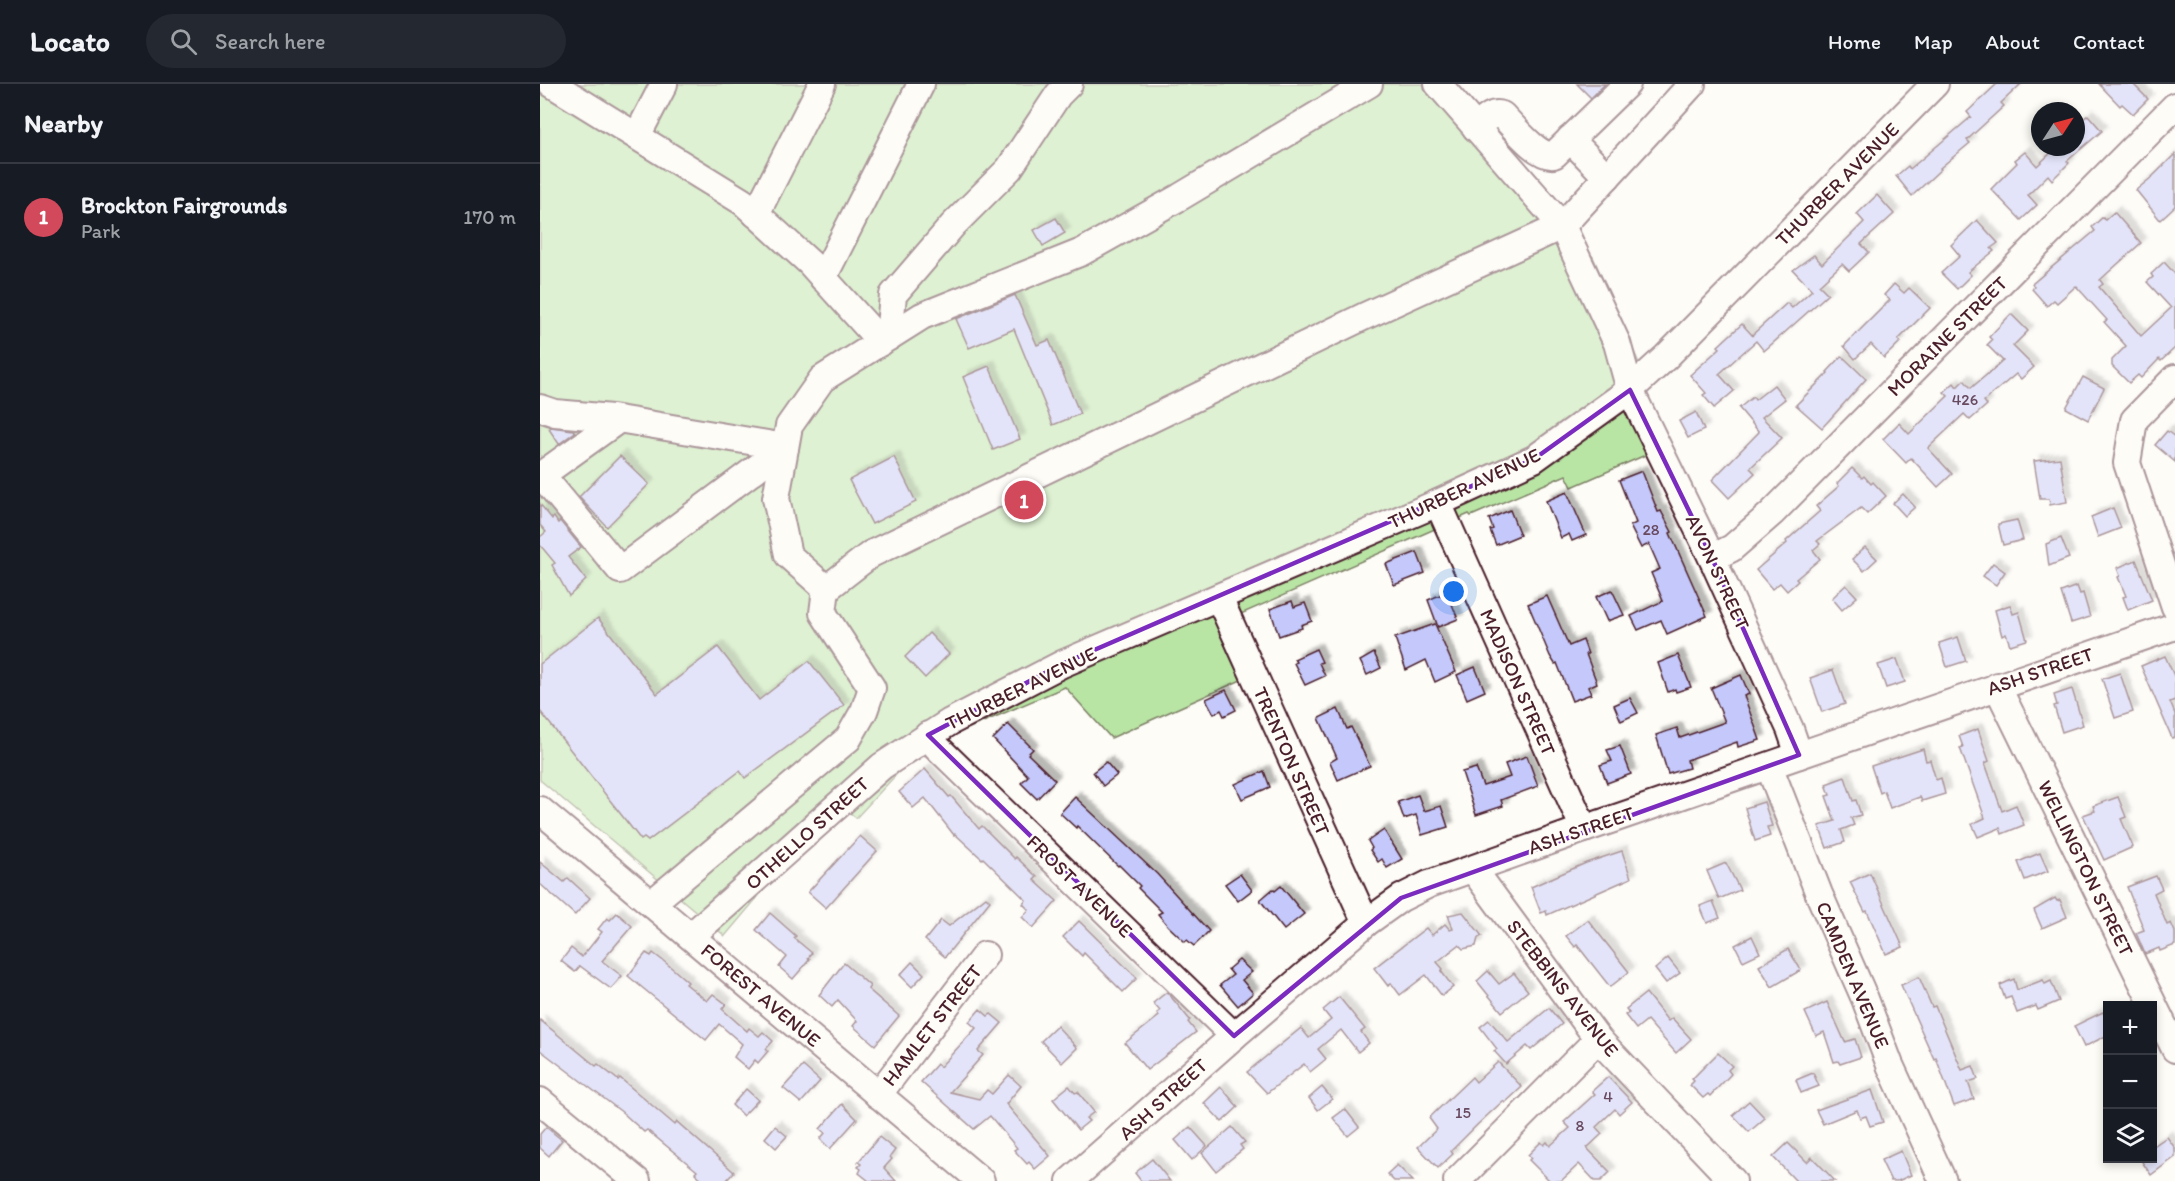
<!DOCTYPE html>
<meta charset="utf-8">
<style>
body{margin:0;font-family:Itim,sans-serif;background:#242831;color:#f1f3f6}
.controls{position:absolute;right:18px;bottom:18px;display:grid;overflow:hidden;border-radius:0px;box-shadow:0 3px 9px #0003}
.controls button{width:54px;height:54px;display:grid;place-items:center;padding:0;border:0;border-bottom:2px solid #363941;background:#171b24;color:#f1f3f6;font:30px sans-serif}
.compass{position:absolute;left:1491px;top:18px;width:54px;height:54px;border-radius:50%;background:#171b24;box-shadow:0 3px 9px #0003;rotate:54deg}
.you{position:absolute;left:914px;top:508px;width:21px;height:21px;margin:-15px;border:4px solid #fff;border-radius:50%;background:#1a73e8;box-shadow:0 0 0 9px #1a73e833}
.badge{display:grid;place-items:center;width:39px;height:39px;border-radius:50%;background:#d1495b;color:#fff;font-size:20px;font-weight:700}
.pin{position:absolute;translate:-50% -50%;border:3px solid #fff;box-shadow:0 2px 6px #0006}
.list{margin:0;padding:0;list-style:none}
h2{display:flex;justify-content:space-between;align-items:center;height:78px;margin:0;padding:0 24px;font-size:26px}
h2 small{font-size:20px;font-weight:400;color:#9ea1a6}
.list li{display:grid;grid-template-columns:39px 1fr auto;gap:18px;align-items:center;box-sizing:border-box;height:108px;padding:0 24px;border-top:2px solid #363941}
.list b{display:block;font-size:22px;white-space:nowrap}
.list p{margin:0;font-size:20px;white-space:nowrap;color:#9ea1a6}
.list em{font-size:20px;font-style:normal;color:#9ea1a6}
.icon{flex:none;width:33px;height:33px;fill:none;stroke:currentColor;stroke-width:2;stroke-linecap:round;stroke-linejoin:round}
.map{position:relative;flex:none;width:1635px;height:1097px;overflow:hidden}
header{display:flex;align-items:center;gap:36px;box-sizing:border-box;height:84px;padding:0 30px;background:#171b24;border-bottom:2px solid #363941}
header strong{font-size:28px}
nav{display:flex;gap:33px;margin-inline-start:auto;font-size:21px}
.search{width:420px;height:54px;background:#242831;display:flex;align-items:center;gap:15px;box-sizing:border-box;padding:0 21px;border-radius:33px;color:#9ea1a6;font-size:22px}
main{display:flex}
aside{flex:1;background:#171b24}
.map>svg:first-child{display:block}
</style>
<header>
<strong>Locato</strong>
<div class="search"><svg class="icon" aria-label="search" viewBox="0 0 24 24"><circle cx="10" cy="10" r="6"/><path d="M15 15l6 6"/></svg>Search here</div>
<nav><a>Home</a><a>Map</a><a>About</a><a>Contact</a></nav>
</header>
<main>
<aside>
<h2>Nearby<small></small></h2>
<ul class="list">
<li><span class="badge">1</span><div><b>Brockton Fairgrounds</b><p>Park</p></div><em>170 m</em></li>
</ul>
</aside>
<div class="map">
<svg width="1635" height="1097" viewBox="0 0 1635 1097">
<defs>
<filter id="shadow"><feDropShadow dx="5.5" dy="-5.5" stdDeviation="1.5" flood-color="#0004"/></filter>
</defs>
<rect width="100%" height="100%" fill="#fdfcf7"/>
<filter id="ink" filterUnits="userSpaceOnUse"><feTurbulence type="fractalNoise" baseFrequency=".0167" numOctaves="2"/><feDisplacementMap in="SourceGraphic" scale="12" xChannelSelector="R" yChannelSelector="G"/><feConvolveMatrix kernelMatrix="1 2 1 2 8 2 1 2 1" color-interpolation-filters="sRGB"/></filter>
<g filter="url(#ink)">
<path fill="#b8e5a4" stroke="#818268" stroke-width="1.5" d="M0,0H899L1053,173L1099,279L1079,299L1110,369L1032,403L1026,391L931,432L929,430L678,540L701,596L571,654L525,603L380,665L316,734L298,718L185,852L0,696Z"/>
<g fill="#c4c8fa" stroke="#4a1f2b" stroke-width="1.5" filter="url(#shadow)">
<path d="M1037,0H1065L1051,14Z"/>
<path d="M1457,0H1481L1461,19L1464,22L1427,56L1430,59L1400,84L1401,85L1372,112L1356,92L1368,82L1370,85L1431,33L1427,28Z"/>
<path d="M1559,0H1593L1608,15L1593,30L1582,20L1580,22Z"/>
<path d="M1548,31L1562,47L1527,77L1529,79L1512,96L1508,91L1488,111L1497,121L1481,136L1451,105L1477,79L1475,76L1485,68L1497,82L1517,63H1536V41Z"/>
<path d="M1635,70V122L1620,136L1596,106L1612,93Z"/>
<path d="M1337,111L1354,130L1321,160L1329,168L1309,187L1302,180L1279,201L1288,210L1224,267L1216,257L1179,290L1194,307L1174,324L1163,311L1166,309L1150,291L1180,264L1178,262L1202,240L1213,252L1212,251L1247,219L1252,224L1272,206L1253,186L1274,171L1282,180L1324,138L1317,130Z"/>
<path d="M1574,128L1601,159L1560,196L1563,200L1559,203L1601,252L1631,224L1607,198L1613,193L1611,190L1624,178L1635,190V264L1621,277L1619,275L1601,294L1598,291L1589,299L1572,282V276L1586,262L1564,238L1567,236L1536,202L1517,219L1514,216L1507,222L1492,205L1494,203L1492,200L1555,147L1552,143L1563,133L1565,136Z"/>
<path d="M516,134L525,149L503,162L494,146Z"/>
<path d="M1437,136L1458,159L1451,164L1454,167L1428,188L1431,191L1417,205L1401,189L1420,172L1411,161Z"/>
<path d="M1354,200L1364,209L1369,204L1390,224L1358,256L1360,258L1344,274L1331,260L1315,275L1304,262L1350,216L1344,211Z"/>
<path d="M475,211L497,261L509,256L540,330L513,341L474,245L429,264L416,235Z"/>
<path d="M1471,230L1488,247L1473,262L1494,283L1481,295L1476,290L1444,317L1447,321L1430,336L1424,330L1388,364L1412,390L1398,403L1371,374L1366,379L1343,355L1359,339L1369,350L1408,312L1404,308L1414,299L1417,303L1424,296L1431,304L1463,277L1447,261L1452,256L1449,253Z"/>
<path d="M1302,272L1326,295L1282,344L1256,321L1288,289L1287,288Z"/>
<path d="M449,282L480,355L453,366L423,293Z"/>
<path d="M1543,293L1564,304L1548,336L1526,324Z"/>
<path d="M1234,301L1245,315L1222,333L1242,354L1210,384L1215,389L1189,414L1172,396L1219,348L1199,324L1213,313L1215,316Z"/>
<path d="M1156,328L1164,346L1148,354L1139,337Z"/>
<path d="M11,343L33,346L35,348L19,360L9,345Z"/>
<path d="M1627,347L1635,353V378L1615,361Z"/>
<path d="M80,372L109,400L67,443L39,413Z"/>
<path d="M354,373L376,418L332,440L309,396Z"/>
<path d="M1520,374L1527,418L1510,421L1509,415H1500L1494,377Z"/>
<path d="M1312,384L1322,394L1324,392L1331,400L1333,398L1346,412L1327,430L1321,424L1277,457L1280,460L1273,466L1280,475L1256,495L1258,497L1247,507L1240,499L1232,505L1216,486L1247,459L1246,457L1280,427L1276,422L1299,402L1297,399Z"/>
<path d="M1102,387L1118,428L1121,427L1132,448L1130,449L1167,532L1127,550L1121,536L1098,546L1091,532L1123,517L1111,489L1120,485L1109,460L1101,464L1090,442L1096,439L1079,396Z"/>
<path d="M1027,408L1046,451L1032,457L1029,450L1021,454L1006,417Z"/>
<path d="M1363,410L1375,423L1365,432L1353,419Z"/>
<path d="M0,420L12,435L14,433L18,439L20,437L41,463L28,473L46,496L29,512L12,481L15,479L0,461V453L6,448L0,441Z"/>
<path d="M1573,424L1581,444L1558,453L1551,433Z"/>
<path d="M970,426L980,451L956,461L950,446L953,445L949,435Z"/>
<path d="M1477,436L1483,456L1463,461L1458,440Z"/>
<path d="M1521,454L1529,474L1509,482L1506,460Z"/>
<path d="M1325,463L1337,475L1324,487L1312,475Z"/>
<path d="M877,468L885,489L854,501L846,480Z"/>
<path d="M1596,476L1612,516L1588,526L1583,513L1586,512L1578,493L1580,492L1577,484Z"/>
<path d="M1453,479L1465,488L1456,501L1443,492Z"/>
<path d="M1306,501L1317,513L1302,526L1292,514Z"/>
<path d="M1537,502L1540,510L1543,509L1550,533L1531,539L1521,508Z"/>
<path d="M1072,506L1084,531L1067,537L1056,513Z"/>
<path d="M907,508L918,535L898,543L888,516Z"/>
<path d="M1007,512L1029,562L1043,556L1048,570H1046L1057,599L1048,603L1051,610L1032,617L1017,579L1015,580L1010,572L988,520Z"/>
<path d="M752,517L754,523L765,519L772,537L761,541L762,544L739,552L730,525Z"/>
<path d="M1470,521L1473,530L1479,528L1487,556L1470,561L1466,550L1462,552L1455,526Z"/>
<path d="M58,534L117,610L178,563L219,616L269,577L304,621L205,694L200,687L108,757L104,754L101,756L0,627V580Z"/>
<path d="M895,540L916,588L895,598L886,576L866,586L855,554Z"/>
<path d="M389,549L409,570L385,594L365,573Z"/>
<path d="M1418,553L1426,577L1407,583L1399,559Z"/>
<path d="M776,565L782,578L779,579L785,592L765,601L754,579L756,578L754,575Z"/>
<path d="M834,569L841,584L827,591L820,577Z"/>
<path d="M1138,571L1151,603L1136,608L1135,605L1128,608L1118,579Z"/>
<path d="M1625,572L1635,594V616L1630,618L1635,630V653L1632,654L1601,582Z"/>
<path d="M1357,575L1365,598L1346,604L1338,581Z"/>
<path d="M935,583L945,607L927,615L917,591Z"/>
<path d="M1293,586L1305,620L1282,628L1270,594Z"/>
<path d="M1580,589L1593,628L1575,634L1562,595Z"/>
<path d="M1201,591L1209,610L1204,612L1220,656L1198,663L1197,658L1147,676L1149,684L1128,690L1116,651L1137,644L1140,654L1185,638L1171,604Z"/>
<path d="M1532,605L1543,641L1522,648L1514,622L1517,621L1514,611Z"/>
<path d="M686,606L696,626L684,632L681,626L674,630L666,615Z"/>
<path d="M1090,614L1098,629L1081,637L1074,621Z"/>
<path d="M798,625L807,645L811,643L830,682L798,696L790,678L797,674L779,634Z"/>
<path d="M468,640L493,665L488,670L515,696L497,715L481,699L488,692L453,655Z"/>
<path d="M1438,645L1449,677L1445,679L1462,727L1476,721L1484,741L1462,750L1460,744L1438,753L1432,740L1445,734L1420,664L1423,663L1419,652Z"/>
<path d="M1080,662L1091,690L1067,699L1060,681L1072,677L1067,666Z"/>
<path d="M1383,665L1386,677L1390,676L1396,696L1401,694L1405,710L1382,717L1380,713L1350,724L1344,707L1340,709L1331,682Z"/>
<path d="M987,672L998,702L961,716L963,722L936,731L922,688L936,684L943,702L970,693L965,680Z"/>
<path d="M566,678L577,691L563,702L553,688Z"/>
<path d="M385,685L409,713L411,712L439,745L442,742L475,775L476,773L497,793L494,796L517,817L493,844L482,833L489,826L483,820L486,816L443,774L442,775L415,750L414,751L385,714L373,724L359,708Z"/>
<path d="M724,687L730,703L702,715L695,700Z"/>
<path d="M1305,693L1313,717L1316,716L1321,731L1311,734L1314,741L1301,746L1305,758L1287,764L1279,742L1295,737L1286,712L1290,711L1286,700Z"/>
<path d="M878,711L884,727L901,722L908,743L882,751L876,731L864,735L858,718Z"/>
<path d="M535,713L617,790L669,847L654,862L647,856L645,858L628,842L618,830L622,828L598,804L600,802L579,781L578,782L537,742L536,744L520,729Z"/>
<path d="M1578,713L1586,733L1581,735L1593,763L1564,776L1543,731L1555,727L1553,722Z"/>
<path d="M1224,718L1232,742L1227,743L1230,752L1215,757L1205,724Z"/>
<path d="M844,746L862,775L847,784L842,775L838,778L830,766L832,764L828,757Z"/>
<path d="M320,752L337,767L286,824L268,808Z"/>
<path d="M1082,767L1091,794L1007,831L1006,827L1001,829L991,803L1046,779Z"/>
<path d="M1500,769L1508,787L1485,796L1478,778Z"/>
<path d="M0,778L24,798L28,794L50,814L35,831L0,800Z"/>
<path d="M1186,779L1200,806L1179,815L1167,787Z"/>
<path d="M1330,789L1363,863L1346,870L1327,827L1325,828L1310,798Z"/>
<path d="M700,790L712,806L698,817L685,800Z"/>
<path d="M1616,792L1622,805L1614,809L1627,841L1631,839L1635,848V861L1620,867L1619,864L1605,870L1596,849L1604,846L1587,803Z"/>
<path d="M741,802L764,830L744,846L720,816L733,805L735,807Z"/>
<path d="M446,813L450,817L405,873L385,856L401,836L409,842Z"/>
<path d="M1515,814L1517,817L1520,816L1527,833L1502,844L1494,826Z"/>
<path d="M1173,817L1180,834L1167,839L1160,822Z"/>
<path d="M923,828L942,852L938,854L936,862L923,865L919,861L897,878L903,885L901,887L913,903L902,912L886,891L860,911L851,899L848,902L834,884L886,844L892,851L905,840L910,846L913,845L908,831Z"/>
<path d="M77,829L92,842L62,877L82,892L71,905L40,882L35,888L21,877L31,864L42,873L62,848L58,845L67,834L70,836Z"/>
<path d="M230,829L256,852L254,854L272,869L268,874L270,875L253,895L239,883L247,873L216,846Z"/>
<path d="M1048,836L1089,888L1070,903L1037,861L1035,863L1026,852Z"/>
<path d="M539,837L597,894L583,908L544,869L542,872L523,853Z"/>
<path d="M1212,852L1220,869L1203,877L1195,861Z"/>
<path d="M1248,865L1261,886L1232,903L1219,882Z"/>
<path d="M106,869L111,872L113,869L126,879L148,898L146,900L167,917L173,910L186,920L182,925L207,947L209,944L219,952L223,948L233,957L226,965L228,967L218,979L215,976L208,985L194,973L202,960L179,940L166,956L88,892Z"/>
<path d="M1128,874L1140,889L1126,899L1115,885Z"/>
<path d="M699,876L712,888L702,896L713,909L698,922L680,901L693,891L688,885Z"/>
<path d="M372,878L384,890L372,903L360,891Z"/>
<path d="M304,879L330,902L328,905L359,932L335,961L313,942L317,937L298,916L292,923L279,911Z"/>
<path d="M948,887L959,900L974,889L988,907L962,928L937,897Z"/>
<path d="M1379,893L1392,923L1395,922L1422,986L1433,982L1438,995L1428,998L1434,1015L1414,1022L1396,974L1394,975L1361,901Z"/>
<path d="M1474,895L1477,906L1503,896L1505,900L1511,897L1519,917L1498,926L1496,922L1477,929L1471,913L1465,915L1460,901Z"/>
<path d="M627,908L650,936L648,938L656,948L607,986L585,959L619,932L617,929L620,927L613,919Z"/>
<path d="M1106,909L1128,937L1132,934L1151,955L1136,969L1107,936L1096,945L1085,931L1089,929L1086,925Z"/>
<path d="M799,913L825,945L821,948L829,959L818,968L801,946L778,965L786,975L770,988L764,980L727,1009L707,988L761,944L769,954L791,936L783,926Z"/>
<path d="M1287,918L1305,958L1315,955L1321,973L1300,980L1298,977L1294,978L1284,948L1276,952L1265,928Z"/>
<path d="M1009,924L1022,940L991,966L987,962L966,980L954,967L957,965L940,943L949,936L968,958Z"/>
<path d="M440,925L448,932L451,930L462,939L438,967L443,971L410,1008L439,1015L447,1006L452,1010L469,991L481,1002L466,1020L510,1072L495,1085L489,1078L487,1080L474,1066L477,1064L450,1032L434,1045L381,998L397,980L400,983L436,944L429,938Z"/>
<path d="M1563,928L1568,938V951L1544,963L1534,942Z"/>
<path d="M0,936L56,982L58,980L78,996L80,994L135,1041L137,1038L194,1088L186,1097H164L155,1089L157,1087L107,1046L104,1048L83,1029L0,966Z"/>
<path d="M517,942L537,964L522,979L501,957Z"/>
<path d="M1178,969L1192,982L1188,986L1191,990L1170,1012L1168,1010L1163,1014L1150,1001L1154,997L1152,995Z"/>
<path d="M958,978L982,1003L965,1019L963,1017L938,1040L911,1067L913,1070L898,1084L878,1063L897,1045L889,1034L932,993L936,998Z"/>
<path d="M263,982L280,997L261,1019L243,1004Z"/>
<path d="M1273,989L1279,1002L1261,1009L1256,996Z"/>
<path d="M1068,993L1092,1018L1079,1030L1075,1025L1056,1043L1062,1050L1047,1064L1070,1088L1061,1097H1055L1039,1080L1021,1097H1010L989,1076L991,1074L988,1071L1001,1058L1004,1061L1007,1058L1010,1062L1030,1044L1024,1038L1055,1010L1052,1007Z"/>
<path d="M529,1002L535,1009L538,1008L554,1028L546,1034L549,1037L538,1046L513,1015Z"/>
<path d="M681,1003L698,1023L682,1038L664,1019Z"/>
<path d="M782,1003L792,1015L778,1026L769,1014Z"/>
<path d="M206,1005L218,1016L203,1032L192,1021Z"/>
<path d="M1332,1006L1343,1038L1330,1042L1326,1032L1320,1034L1317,1026L1283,1040L1276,1026Z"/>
<path d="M1209,1017L1225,1034L1209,1048L1193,1031Z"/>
<path d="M302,1020L317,1035L290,1065L280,1055L285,1049L280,1045Z"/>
<path d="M805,1025L819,1043L808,1052L793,1034Z"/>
<path d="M235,1042L247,1052L236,1064L225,1054Z"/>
<path d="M6,1043L22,1056L9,1072L0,1064V1050Z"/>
<path d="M650,1043L667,1062L652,1076L635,1056Z"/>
<path d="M692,1043L705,1058L700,1061L703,1065L676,1087L662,1069Z"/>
<path d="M339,1053L355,1066L350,1073L352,1075L344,1084L356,1097H329L319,1089L321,1085L318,1083L321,1080L318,1078Z"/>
<path d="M1627,1053L1635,1064V1073L1611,1091L1602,1078L1607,1074H1612V1063Z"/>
<path d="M1248,1059L1267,1078L1272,1073L1295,1097H1256L1233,1073Z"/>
<path d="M1361,1067L1371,1091L1358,1097H1351L1341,1076Z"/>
<path d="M612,1075L630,1097H601L595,1089Z"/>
<path d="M857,1081L873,1097H854L847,1090Z"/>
</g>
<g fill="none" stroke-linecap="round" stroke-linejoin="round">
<defs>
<g id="minor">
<path d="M12,0L203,118L270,179L341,258"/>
<path d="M1152,0L1022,142L1077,259L1090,306L1172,474L1250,645L1259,671"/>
<path d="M936,44C944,37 951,27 962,31C973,42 998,74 1014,71L1087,0"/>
<path d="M97,52L124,0"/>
<path d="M1030,55L1067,93"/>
<path d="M216,130L282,0"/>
<path d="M283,194L381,0"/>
<path d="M349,253L353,211L413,141L469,85L518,11L529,0"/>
<path d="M1635,294L1594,336L1587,379L1635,523"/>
<path d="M0,324L15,329L72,334L245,363"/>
<path d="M0,392L78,336"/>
<path d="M0,394L8,399L80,486L245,363"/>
<path d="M898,419L1044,745"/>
<path d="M1172,474L1192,464L1232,429L1635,22"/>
<path d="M286,505L248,471L236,414L249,342L282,295L382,232L542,168L640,113L829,0"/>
<path d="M679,514L826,839"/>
<path d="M1457,602L1635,965"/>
<path d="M388,651L397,663L694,952"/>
<path d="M1229,682L1279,810L1325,915L1350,981L1403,1097"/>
<path d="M0,726L441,1097"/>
<path d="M933,785L1058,955L1193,1097"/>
<path d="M112,819L308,655L324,627L332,604L283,529L286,505L331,470L825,232L1022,142L898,0"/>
<path d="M151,852L342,682L410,638L522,580L898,419L994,375L1090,306L1126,273L1395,0"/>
<path d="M338,1011L445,871"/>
<path d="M0,1017L97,1097"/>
<path d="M530,1097L694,952L826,839L861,814L889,800L1044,745L1635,542"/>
<path d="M917,1097L1058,955"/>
</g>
</defs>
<use href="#minor" stroke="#4a1f2b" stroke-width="30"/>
<use href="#minor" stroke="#fdfcf7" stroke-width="26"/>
</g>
</g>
<path d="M0 0H1635V1097H0ZM1090,306L1172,474L1259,671L861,814L694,952L388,651L522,580L994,375Z" fill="#fdfcf7" fill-opacity=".55" fill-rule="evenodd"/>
<path fill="none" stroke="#7b2cbf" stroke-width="4.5" stroke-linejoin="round" d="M1090,306L1172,474L1259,671L861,814L694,952L388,651L522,580L994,375Z"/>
<g text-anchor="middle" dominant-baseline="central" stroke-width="4.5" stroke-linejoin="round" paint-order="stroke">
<g font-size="16" fill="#68495f">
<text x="1425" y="315">426</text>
<text x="1111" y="445">28</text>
<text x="1068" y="1012">4</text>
<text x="923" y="1028">15</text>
<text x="1040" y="1041">8</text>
</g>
<g font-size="20" fill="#4a1f2b" stroke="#fdfcf7">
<text transform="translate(1297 100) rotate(-45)">THURBER AVENUE</text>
<text transform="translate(1407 252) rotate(-45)">MORAINE STREET</text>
<text transform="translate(924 404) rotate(-25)">THURBER AVENUE</text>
<text transform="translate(1178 488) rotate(65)">AVON STREET</text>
<text transform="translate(1500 587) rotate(-19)">ASH STREET</text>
<text transform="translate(978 598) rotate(66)">MADISON STREET</text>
<text transform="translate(481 604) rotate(-26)">THURBER AVENUE</text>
<text transform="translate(752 677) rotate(66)">TRENTON STREET</text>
<text transform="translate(1041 746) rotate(-19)">ASH STREET</text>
<text transform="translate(267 749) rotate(-42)">OTHELLO STREET</text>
<text transform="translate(1546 784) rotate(64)">WELLINGTON STREET</text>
<text transform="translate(540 802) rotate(44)">FROST AVENUE</text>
<text transform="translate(1313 891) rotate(67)">CAMDEN AVENUE</text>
<text transform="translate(1023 904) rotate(52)">STEBBINS AVENUE</text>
<text transform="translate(221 911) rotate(40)">FOREST AVENUE</text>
<text transform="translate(392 941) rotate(-52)">HAMLET STREET</text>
<text transform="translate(623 1015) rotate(-42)">ASH STREET</text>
</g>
</g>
</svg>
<div class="controls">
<button>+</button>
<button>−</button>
<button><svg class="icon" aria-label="layers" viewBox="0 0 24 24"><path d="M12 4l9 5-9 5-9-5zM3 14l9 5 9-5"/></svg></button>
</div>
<svg class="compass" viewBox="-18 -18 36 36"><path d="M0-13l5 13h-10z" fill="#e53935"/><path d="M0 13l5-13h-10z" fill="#9ea1a6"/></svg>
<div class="you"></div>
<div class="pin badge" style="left:484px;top:416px">1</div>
</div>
</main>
